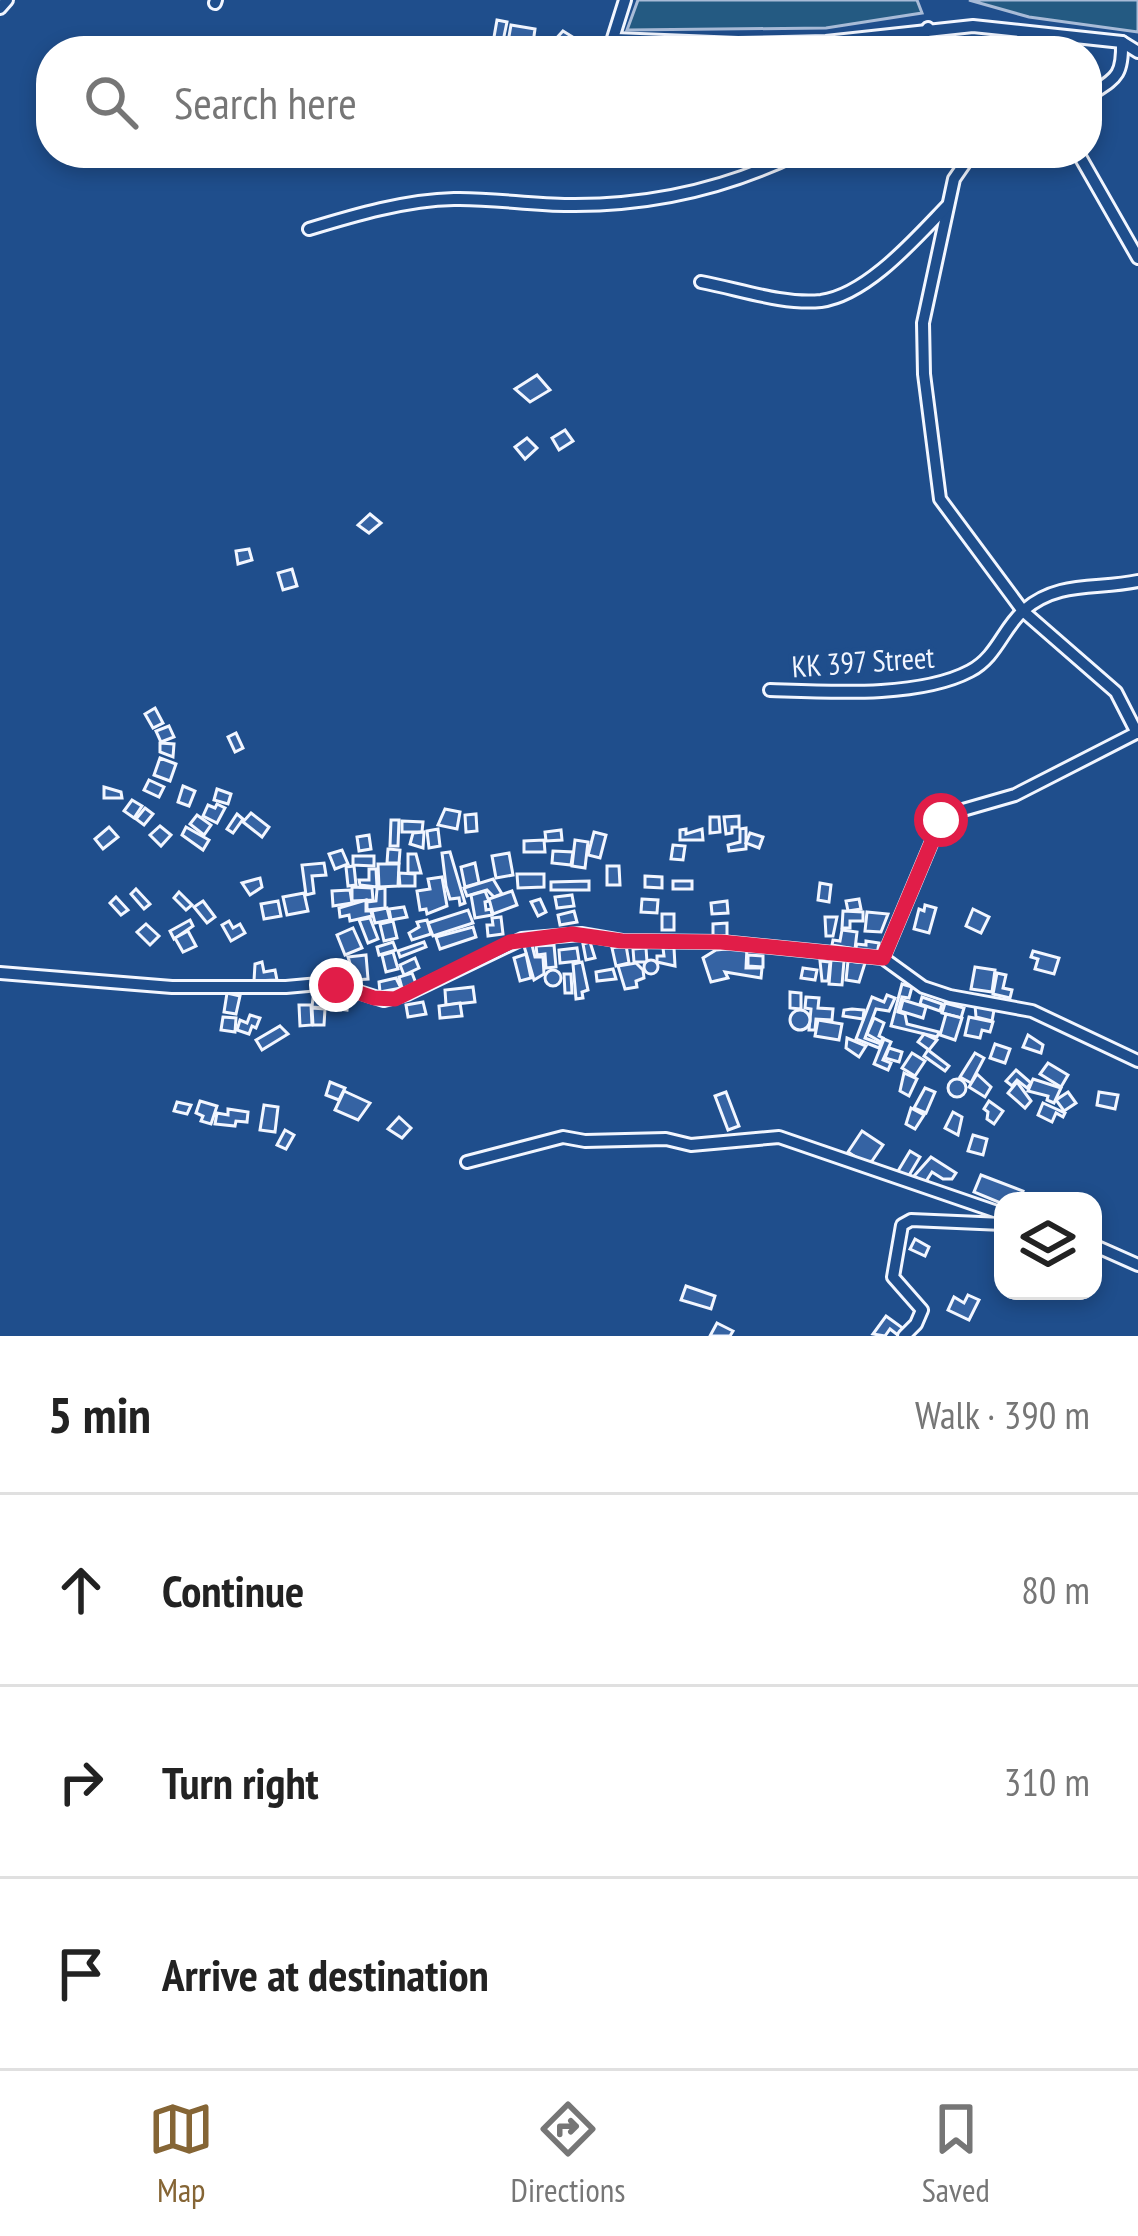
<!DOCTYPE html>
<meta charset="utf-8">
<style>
body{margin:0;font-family:"PT Sans Narrow",sans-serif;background:#f6f6f6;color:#222}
.controls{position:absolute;right:36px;bottom:36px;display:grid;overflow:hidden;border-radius:24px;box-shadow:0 6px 18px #0003}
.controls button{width:108px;height:108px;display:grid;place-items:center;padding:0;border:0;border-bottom:3px solid #e0e0e0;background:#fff;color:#222;font:60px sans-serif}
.stop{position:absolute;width:36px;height:36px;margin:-27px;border:9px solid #e11d48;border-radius:50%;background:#fff}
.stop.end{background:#e11d48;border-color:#fff;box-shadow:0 3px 12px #0008}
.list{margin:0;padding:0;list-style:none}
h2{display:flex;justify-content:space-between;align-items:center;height:156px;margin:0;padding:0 48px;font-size:51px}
h2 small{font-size:39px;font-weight:400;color:#767676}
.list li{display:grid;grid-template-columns:78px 1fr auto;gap:36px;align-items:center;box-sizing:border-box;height:192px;padding:0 48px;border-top:3px solid #e0e0e0}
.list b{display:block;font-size:45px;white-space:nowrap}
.list em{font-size:39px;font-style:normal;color:#767676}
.icon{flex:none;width:66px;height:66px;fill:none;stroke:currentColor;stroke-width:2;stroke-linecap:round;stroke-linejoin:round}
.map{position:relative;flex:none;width:1138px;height:1336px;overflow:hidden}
.search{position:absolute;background:#fff;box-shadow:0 6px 18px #0003;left:36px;right:36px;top:36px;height:132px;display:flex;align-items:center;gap:30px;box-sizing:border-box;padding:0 42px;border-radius:48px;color:#767676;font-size:45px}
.sheet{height:732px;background:#fff}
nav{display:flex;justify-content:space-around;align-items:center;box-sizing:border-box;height:168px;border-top:3px solid #e0e0e0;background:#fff;font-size:33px;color:#767676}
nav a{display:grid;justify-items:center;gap:6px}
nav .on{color:#856535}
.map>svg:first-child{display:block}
</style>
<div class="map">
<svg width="1138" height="1336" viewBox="0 0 1138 1336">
<rect width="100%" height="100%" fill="#1f4e8c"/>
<g fill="#245a82" stroke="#a8bbd7" stroke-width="3">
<path d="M638,0H917L922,13L826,28L627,30Z"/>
<path d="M969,0H1138V32L1029,17Z"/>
</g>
<g fill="#3563a3" stroke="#f2f6ff" stroke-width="3">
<path d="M497,20L507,22L503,41L494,37Z"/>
<path d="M511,25L535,29L532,50L508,42Z"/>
<path d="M563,31L584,44V51H552L556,46L552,43Z"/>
<path d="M537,375L550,390L530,402L515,389Z"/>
<path d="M565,430L573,441L559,450L552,438Z"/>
<path d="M527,438L537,448L525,459L515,447Z"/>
<path d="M370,514L381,523L369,533L358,525Z"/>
<path d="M249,549L252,560L238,564L236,551Z"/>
<path d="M292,569L297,586L283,590L278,573Z"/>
<path d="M155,708L163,723L153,728L145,714Z"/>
<path d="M169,726L174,737L161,742L156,731Z"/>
<path d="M236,733L243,748L235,752L228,737Z"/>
<path d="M160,743L174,744L173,757L160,752Z"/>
<path d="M160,758L176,764L170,781L154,775Z"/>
<path d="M149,780L164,787L159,797L144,790Z"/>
<path d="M183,786L195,791L189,806L178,802Z"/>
<path d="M104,787L121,792L122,798H104Z"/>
<path d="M217,789L231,794L228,804L214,800Z"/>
<path d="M132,800L142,806L134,818L124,811Z"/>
<path d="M217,804L225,808L217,823L203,816L208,805L215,808Z"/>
<path d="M145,808L153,814L144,825L136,819Z"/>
<path d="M445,809L460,812L457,829L438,825Z"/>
<path d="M251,813L269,827L262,837L243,822Z"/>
<path d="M237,814L243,819L233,833L227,829Z"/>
<path d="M476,814L477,831L466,832L465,815Z"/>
<path d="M197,815L211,825L204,835L190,824Z"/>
<path d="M739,816V827H732V833L726,834L724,817Z"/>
<path d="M710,817H719L720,832L710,833Z"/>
<path d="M391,820H399L398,846H390Z"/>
<path d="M402,821L423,822L422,832H402Z"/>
<path d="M160,826L171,835L161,846L150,835Z"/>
<path d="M109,827L118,837L103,849L95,839Z"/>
<path d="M186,827L209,840L203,850L182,835Z"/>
<path d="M746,828V849L729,851L728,845L740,842V829Z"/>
<path d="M438,829L440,846L429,848L427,831Z"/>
<path d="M686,829V834L702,829L703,840H680V830Z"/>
<path d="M561,830L562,840L546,841L545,832Z"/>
<path d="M424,832L423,848L410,844L413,833Z"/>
<path d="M594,832L606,835L600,858L588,855Z"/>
<path d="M750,833L763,837L759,848L746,843Z"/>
<path d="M369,835L371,849L359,851L357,837Z"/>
<path d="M544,840L545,852H524V841Z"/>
<path d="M575,840L588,842L585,868L572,866Z"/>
<path d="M673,845L685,846L683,860L671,859Z"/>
<path d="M388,849L400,850L399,863H387Z"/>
<path d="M342,850L348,864L335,869L329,854Z"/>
<path d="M553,851L573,852L571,865L552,863Z"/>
<path d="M450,852L465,903L460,905L459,898L450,899L446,886L442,853Z"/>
<path d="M509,853L513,875L496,878L492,856Z"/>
<path d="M408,854H416L421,873H408Z"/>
<path d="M353,856H374V866L353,865Z"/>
<path d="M324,863L326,875L312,876L314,893L306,895L302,865Z"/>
<path d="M475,863L479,883L465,887L461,867Z"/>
<path d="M378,864H399L398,886L379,887Z"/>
<path d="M354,866L356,885L348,886L346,867Z"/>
<path d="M607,866H619L620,885H607Z"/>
<path d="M369,869H376L377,887L360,885L359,880H369Z"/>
<path d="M399,873L415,874V886H400Z"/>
<path d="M517,874H544V887L518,888Z"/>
<path d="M645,876L662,877V888L645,887Z"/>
<path d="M442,877L447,906L427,914L426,909L420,910L417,891L430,889L428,879Z"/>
<path d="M260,878L262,887L250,895L242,883Z"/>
<path d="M493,879L502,894L494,897L487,890L467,896L464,888Z"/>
<path d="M589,881V890H551V882Z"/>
<rect x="673" y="881" width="19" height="8"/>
<path d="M820,883L831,885L829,902L818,900Z"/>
<path d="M352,887L372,888L373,900L352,901Z"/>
<path d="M385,888V908L367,910V902L376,901L377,889Z"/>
<path d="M136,889L150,904L144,909L131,894Z"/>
<path d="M350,890L352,903L333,906L332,891Z"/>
<path d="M485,891L489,901L485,902L486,910L491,909L492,915L475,918L471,895Z"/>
<path d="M512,891L517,905L493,914L489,899Z"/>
<path d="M179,892L192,905L186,910L174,898Z"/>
<path d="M304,893L308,911L287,915L283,897Z"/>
<path d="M572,895L574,906L557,908L555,897Z"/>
<path d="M116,897L128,910L121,915L110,903Z"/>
<path d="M540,899L546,912L538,916L531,902Z"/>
<path d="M642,899L658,900L657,913L641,912Z"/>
<path d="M859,899L861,909L848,911L846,901Z"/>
<path d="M366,900V911H371L372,916L350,921L349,915L340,917L339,908Z"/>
<path d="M203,901L215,917L207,923L194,907Z"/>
<path d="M278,901L281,916L264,919L261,904Z"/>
<path d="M727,901L728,913L712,914L711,903Z"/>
<path d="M925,905L936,908L929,933L914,929L919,909L924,911Z"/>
<path d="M404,907L407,917L391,920L389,909Z"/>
<path d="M387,908L390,920L375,923L372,911Z"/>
<path d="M973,909L989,917L981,933L966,926Z"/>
<path d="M468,910L473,923L433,936L428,923Z"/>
<path d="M574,911L577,922L560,925L558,915Z"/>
<path d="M843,911L863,912V921H850V928H842Z"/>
<path d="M867,912L888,914L881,932L865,931Z"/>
<rect x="662" y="914" width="12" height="16"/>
<path d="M501,917L503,934L488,936L487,925H493L492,918Z"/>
<path d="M825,917H837L833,936H826Z"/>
<path d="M370,918L378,939L368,943L359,920Z"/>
<path d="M190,920L193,926L174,939L170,931Z"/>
<path d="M427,920L431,934L412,940L409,933L419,927L417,922Z"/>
<path d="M229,921L233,928L240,924L245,933L231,941L222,925Z"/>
<path d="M393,921L397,938L384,941L380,924Z"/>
<path d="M727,923V936H713V924Z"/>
<path d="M146,924L159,936L150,945L137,932Z"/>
<path d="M473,927L476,937L440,949L436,937Z"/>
<path d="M353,928L362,948L345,955L337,935Z"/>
<path d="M842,930L857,932L855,949L832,945L833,940L840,941Z"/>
<path d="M188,931L196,946L183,952L175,938Z"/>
<path d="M866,941L879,943L877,954L855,950L857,944L866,945Z"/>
<path d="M393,942L396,950L379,955L377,947Z"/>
<path d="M424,942L426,947L400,957L398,951Z"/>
<path d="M590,942L595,958L586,960L583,944Z"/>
<path d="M532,945L535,957H543L544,974L534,980L524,946Z"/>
<path d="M554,945L556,967L546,968L545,954L537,955L536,946Z"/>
<path d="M626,945L629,963L616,966L612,948Z"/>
<path d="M747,947L746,968H762L761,978L725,972L728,978L711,982L703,958L716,950Z"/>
<path d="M577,948L579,961L560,963L559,950Z"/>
<path d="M646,948L647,962H634L633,949Z"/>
<path d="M663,948H674L675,966L657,962V956H664Z"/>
<path d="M1033,951L1059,958L1054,974L1035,969L1038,959L1031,957Z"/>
<path d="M393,952L398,969L386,972L382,955Z"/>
<path d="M526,954L531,978L520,981L514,958Z"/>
<path d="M366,955L368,979L355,980L348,957Z"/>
<path d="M748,955L763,956V967L748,966Z"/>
<path d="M415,958L419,968L404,975L400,965Z"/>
<circle cx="651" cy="967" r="7"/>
<path d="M831,960L844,961L842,985L829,984Z"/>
<path d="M820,961L830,962L828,981H822Z"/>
<path d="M848,961L865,963L859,982L846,980Z"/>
<path d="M262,962L264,972L275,970L277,980L254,981L255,964Z"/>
<path d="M582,962L588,990L582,992L583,998L576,999L573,964Z"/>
<path d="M636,963L643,970L644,978L636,981L637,987L625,989L618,966Z"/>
<path d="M975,967L995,970L992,992L971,989Z"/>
<path d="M803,968L817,970L815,980L801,978Z"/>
<path d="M613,969L616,979L597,981L596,972Z"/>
<circle cx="553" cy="978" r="8"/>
<path d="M412,973L417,986L403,992L399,977Z"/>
<path d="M997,973L1006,975L1003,988L1012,990L1010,998L993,994Z"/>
<path d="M564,974H571L572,993H565Z"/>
<path d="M396,978L401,988L380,992L379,982Z"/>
<path d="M902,984L912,987L909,998L902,997L898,1012L905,1014L907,1024L939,1032L937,1037L891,1026Z"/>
<path d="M473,987L475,1002L446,1005L445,990Z"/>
<path d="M331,988L349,990L347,1010L329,1008Z"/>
<path d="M320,990L326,991L325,1008L312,1007L313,998H320Z"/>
<path d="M790,992L801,993V1009L790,1008Z"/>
<path d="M227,993L240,996L236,1014L224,1012Z"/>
<path d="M887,995L895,998L889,1011L876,1009L865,1038L881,1044L879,1048L856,1039L872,997L884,1002Z"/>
<path d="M806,997L819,998L818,1008L833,1009L832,1020L816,1019L815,1030H809L811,1009L805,1008Z"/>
<path d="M922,997L942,1004L940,1011L920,1004Z"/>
<path d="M903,1000L926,1007L923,1018L900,1011Z"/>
<path d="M423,1002L426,1014L408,1017L406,1005Z"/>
<path d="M460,1003L462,1016L440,1018L439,1006Z"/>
<path d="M945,1003L964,1008L961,1018L942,1013Z"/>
<path d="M299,1005H311L312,1025L300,1026Z"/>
<path d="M975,1005L994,1010L992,1021L976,1017Z"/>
<path d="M312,1008L325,1009L324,1025H313Z"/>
<path d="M852,1009L864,1010L863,1019L843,1016L844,1010Z"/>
<circle cx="800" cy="1020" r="10"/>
<path d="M946,1014L962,1018L955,1040L940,1035Z"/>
<path d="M250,1015L260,1018L256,1028L252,1026L249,1034L237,1030L240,1020L247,1023Z"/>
<path d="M223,1017L236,1018L235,1032L221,1030Z"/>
<path d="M969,1017L993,1022L990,1032L982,1030L980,1038L965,1035Z"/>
<path d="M874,1018L884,1023L879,1036L883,1038L881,1042L867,1034Z"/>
<path d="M818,1020L842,1024L839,1040L815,1036Z"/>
<path d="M280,1026L288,1034L262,1050L256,1040Z"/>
<path d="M924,1034L937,1040L929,1050L918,1042Z"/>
<path d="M1028,1035L1043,1045L1041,1053L1023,1047Z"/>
<path d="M847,1038L866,1046L859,1057L846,1048Z"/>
<path d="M884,1039L891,1042L883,1060L891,1063L888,1070L874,1064Z"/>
<path d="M995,1044L1010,1049L1005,1063L990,1058Z"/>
<path d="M889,1048L902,1052L899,1062L885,1058Z"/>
<path d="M928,1050L949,1066L945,1071L924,1056Z"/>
<path d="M912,1053L925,1061L915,1076L902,1068Z"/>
<path d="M975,1053L984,1058L971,1083L960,1077Z"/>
<path d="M1048,1063L1068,1075L1061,1087L1040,1074Z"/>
<path d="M1016,1070L1031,1083L1027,1088L1017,1080L1012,1086L1006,1081Z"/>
<path d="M904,1073L917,1079L909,1096L900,1091Z"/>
<path d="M977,1074L991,1087L985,1097L969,1087Z"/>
<circle cx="957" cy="1088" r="9"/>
<path d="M1033,1079L1061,1088L1054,1103L1047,1100L1048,1096L1028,1091Z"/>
<path d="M330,1082L345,1088L339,1100L326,1095Z"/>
<path d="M1017,1082L1031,1101L1025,1108L1008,1093Z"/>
<path d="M925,1088L935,1092L926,1113L914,1108Z"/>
<path d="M344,1091L370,1103L358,1120L335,1110Z"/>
<path d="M726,1092L739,1126L728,1130L715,1096Z"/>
<path d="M1068,1092L1076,1103L1064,1111L1056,1100Z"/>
<path d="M1099,1092L1118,1095L1115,1109L1097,1105Z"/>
<path d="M200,1101L217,1106L211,1124L201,1121L203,1116L196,1113Z"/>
<path d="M989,1101L1003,1111L994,1124L987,1119L988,1112L984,1109Z"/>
<path d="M177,1102L191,1105L187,1114L174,1111Z"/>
<path d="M1043,1103L1065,1113L1063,1117L1056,1113L1052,1122L1038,1115Z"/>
<path d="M264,1105L278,1107L275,1132L260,1130Z"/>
<path d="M911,1108L924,1115L915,1129L906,1124Z"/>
<path d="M228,1109L248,1112L247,1122L236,1121L235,1126L215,1124L217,1113L228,1115Z"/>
<path d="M953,1112L962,1117L958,1135L945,1128Z"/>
<path d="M399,1117L411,1128L402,1138L388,1129Z"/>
<path d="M285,1130L294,1135L286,1149L277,1145Z"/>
<path d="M862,1131L883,1145L872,1161L865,1163L848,1152Z"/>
<path d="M973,1135L987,1139L983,1155L968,1151Z"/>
<path d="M910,1151L920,1157L908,1177L898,1171Z"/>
<path d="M931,1157L956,1173L952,1179H943L932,1172L925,1183L914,1176Z"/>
<path d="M981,1175L1023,1191L1019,1201L1003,1204L974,1192Z"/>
<path d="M915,1239L929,1247L925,1256L910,1249Z"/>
<path d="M686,1286L715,1296L711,1309L681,1300Z"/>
<path d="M968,1295L979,1300L969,1320L948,1310L954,1297L964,1303Z"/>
<path d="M886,1316L904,1329L899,1336L890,1329L885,1336L873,1334Z"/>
<path d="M717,1323L733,1331L730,1336H710Z"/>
</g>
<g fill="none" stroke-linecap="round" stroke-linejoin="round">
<defs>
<g id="minor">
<path d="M215,3L216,0"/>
<path d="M0,8L7,0"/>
<path d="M615,39L738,44L826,42L973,26L1122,42L1138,52"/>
<path d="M609,51L625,0"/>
<path d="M914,51L928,28"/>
<path d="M1087,97C1115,78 1123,78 1122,42"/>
<path d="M972,153L954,179L923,323L924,374L940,499L1023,611L1116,692L1137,733"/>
<path d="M1078,153L1138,258"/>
<path d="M309,229C355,215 406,200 454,199C495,198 535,206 575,205C655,205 728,188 799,153"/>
<path d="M701,282C739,289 783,305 821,301C867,295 916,238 947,206"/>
<path d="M770,690C828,692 919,698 970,671C997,657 1003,628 1024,610C1059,580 1097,590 1138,581"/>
<path d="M883,958L941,820L956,812L1015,795L1138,732"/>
<path d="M0,973L172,987H286L330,983L384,1000L407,994L522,939L581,934L622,941L721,942L883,958L923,987L950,996L1032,1011L1138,1061"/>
<path d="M467,1162L563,1137L585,1141L666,1139L691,1145L779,1137L1003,1214"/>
<path d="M1093,1245L1138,1265"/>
<path d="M904,1336L916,1324L922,1310L893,1277L902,1225L911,1220L1003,1224"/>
</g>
</defs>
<use href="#minor" stroke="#f2f6ff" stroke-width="16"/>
<use href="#minor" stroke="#1f4e8c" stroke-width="10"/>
</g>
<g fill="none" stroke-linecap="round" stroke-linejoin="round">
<path stroke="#e11d48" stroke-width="15" d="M336,985L374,998L395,999L510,942L572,934L622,941L721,942L883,958L941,820"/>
</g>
<g text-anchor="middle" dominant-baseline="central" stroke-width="9" stroke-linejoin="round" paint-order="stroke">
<g font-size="30" fill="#f2f6ff" stroke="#1f4e8c">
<text transform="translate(863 661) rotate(-4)">KK 397 Street</text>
</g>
</g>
</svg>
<div class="controls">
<button><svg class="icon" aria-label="layers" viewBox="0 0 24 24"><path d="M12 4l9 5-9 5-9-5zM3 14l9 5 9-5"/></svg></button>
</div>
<div class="stop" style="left:941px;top:820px"></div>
<div class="stop end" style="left:336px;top:985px"></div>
<div class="search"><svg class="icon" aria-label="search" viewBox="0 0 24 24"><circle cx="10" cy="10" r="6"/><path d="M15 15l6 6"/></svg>Search here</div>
</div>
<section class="sheet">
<h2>5 min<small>Walk · 390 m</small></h2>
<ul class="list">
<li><svg class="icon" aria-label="ahead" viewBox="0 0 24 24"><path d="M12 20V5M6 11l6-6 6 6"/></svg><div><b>Continue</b></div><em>80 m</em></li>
<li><svg class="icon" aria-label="right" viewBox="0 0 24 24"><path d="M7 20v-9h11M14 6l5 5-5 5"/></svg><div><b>Turn right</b></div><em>310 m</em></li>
<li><svg class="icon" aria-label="arrive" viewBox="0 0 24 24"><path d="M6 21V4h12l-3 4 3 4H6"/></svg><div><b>Arrive at destination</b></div></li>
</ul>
</section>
<nav>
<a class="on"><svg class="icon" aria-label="map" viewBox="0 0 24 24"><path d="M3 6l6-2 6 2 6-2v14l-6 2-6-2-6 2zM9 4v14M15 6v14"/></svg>Map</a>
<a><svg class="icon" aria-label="directions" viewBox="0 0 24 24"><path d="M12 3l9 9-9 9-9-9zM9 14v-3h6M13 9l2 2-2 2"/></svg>Directions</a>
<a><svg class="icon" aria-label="saved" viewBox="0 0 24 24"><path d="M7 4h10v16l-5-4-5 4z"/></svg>Saved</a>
</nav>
